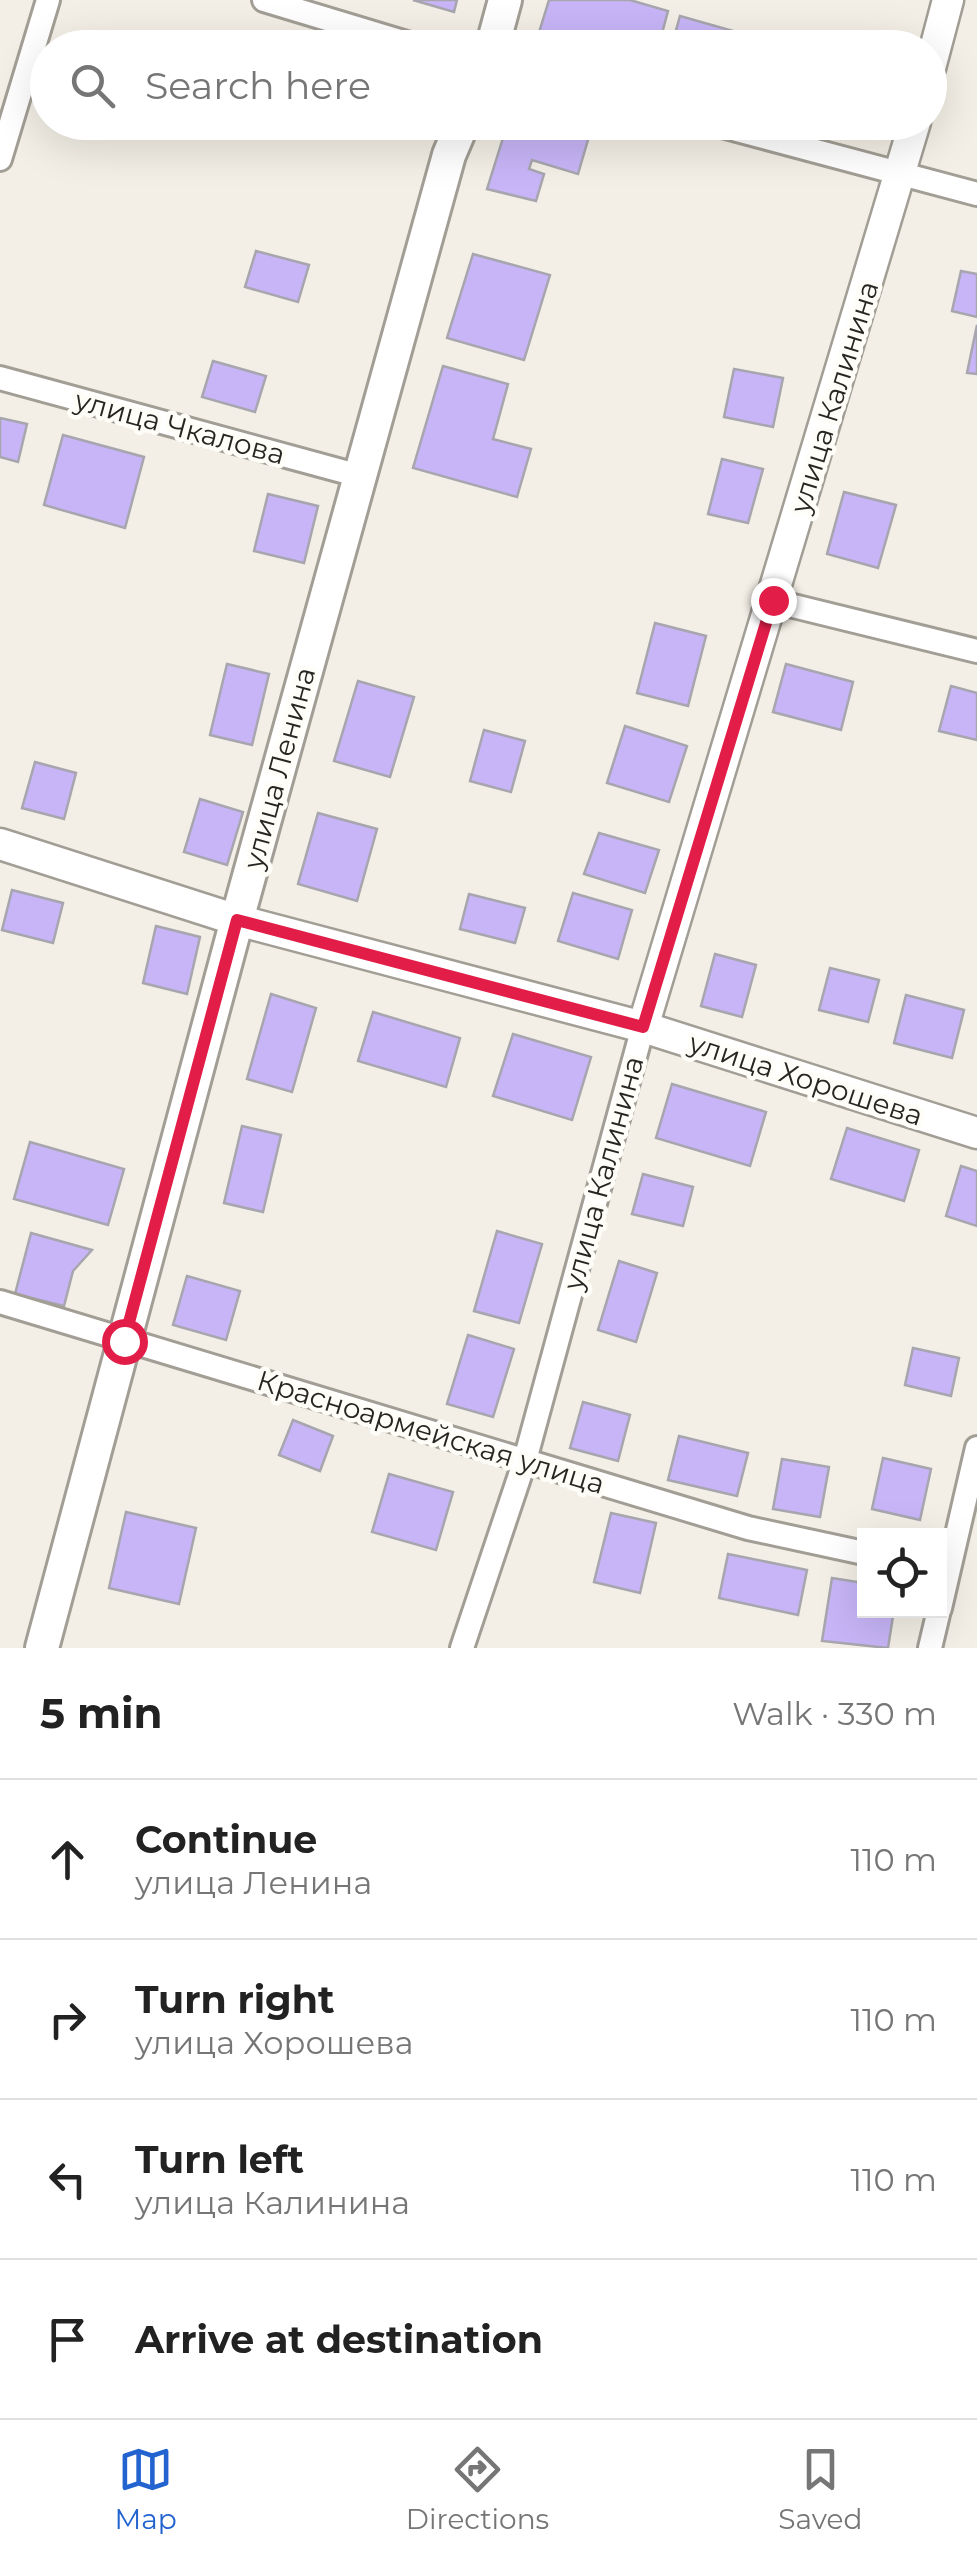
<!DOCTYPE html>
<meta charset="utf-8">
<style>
body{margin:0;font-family:Montserrat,sans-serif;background:#f2f2f2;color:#222}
.controls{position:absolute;right:30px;bottom:30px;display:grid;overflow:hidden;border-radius:0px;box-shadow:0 10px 40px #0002}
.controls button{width:90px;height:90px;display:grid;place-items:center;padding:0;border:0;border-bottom:2px solid #e0e0e0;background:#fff;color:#222;font:50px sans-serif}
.stop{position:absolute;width:30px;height:30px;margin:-22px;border:8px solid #e11d48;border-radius:50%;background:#fff}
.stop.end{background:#e11d48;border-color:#fff;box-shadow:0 2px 10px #0008}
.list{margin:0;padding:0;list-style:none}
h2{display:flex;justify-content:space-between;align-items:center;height:130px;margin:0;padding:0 40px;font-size:42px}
h2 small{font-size:32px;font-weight:400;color:#767676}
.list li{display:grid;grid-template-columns:65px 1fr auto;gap:30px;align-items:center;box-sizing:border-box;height:160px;padding:0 40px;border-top:2px solid #e0e0e0}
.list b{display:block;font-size:38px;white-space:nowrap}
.list p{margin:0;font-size:32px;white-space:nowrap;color:#767676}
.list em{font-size:32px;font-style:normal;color:#767676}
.icon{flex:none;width:55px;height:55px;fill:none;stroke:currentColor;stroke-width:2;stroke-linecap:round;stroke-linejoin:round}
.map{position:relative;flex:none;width:977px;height:1648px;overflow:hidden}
.search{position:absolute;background:#fff;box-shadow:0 10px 40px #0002;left:30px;right:30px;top:30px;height:110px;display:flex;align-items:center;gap:25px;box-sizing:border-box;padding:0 35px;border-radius:55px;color:#767676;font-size:38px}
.sheet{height:770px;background:#fff}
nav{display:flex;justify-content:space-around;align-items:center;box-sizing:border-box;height:140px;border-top:2px solid #e0e0e0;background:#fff;font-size:28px;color:#767676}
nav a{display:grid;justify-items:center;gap:5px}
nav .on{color:#2263cf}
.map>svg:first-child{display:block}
</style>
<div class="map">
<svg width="977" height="1648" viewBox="0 0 977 1648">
<rect width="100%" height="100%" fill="#f3efe6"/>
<g fill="#c7b5f7" stroke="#a7a5ae" stroke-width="2.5">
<path d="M413,0H457L454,12Z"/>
<path d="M549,0H630L668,11L658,48H565L537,39Z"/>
<path d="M680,16L793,48H671Z"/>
<path d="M508,122H552L590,133L578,174L532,160L529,169L544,174L536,201L487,189Z"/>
<path d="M820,122H862L859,134Z"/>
<path d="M256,251L309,265L298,302L245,287Z"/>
<path d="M473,254L550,275L524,360L447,338Z"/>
<path d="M961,271L977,274V317L952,311Z"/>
<path d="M977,325V374L967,373Z"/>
<path d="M213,361L266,376L255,412L202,397Z"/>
<path d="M443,366L508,384L493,439L531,449L517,497L413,468Z"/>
<path d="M734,369L783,378L773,427L724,417Z"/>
<path d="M0,418L27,424L18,462L0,457Z"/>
<path d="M63,435L144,457L125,528L44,505Z"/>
<path d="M722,459L763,469L748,523L708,514Z"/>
<path d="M844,492L896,505L878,568L827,554Z"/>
<path d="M268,494L318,506L304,563L254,551Z"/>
<path d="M655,623L706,636L688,706L637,693Z"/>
<path d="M227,664L269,674L252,745L210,735Z"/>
<path d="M786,664L853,682L841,730L773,712Z"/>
<path d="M358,681L414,697L390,777L334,761Z"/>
<path d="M951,686L977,693V740L939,731Z"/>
<path d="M625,726L687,746L669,802L607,783Z"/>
<path d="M484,730L525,741L511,792L470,781Z"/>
<path d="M35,762L76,773L64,819L22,808Z"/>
<path d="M200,799L243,812L227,865L184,852Z"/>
<path d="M318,813L377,829L357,901L298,884Z"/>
<path d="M599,833L659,850L645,893L584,874Z"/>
<path d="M12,890L63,903L53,943L2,930Z"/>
<path d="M573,893L632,910L618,959L558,941Z"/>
<path d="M469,894L525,908L515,943L460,929Z"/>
<path d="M156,926L200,937L187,994L143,983Z"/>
<path d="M715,954L756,965L742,1017L701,1006Z"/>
<path d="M830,968L879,980L868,1022L819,1010Z"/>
<path d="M271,994L316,1008L292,1092L247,1079Z"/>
<path d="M906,995L964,1010L952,1058L894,1043Z"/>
<path d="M373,1012L460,1038L446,1087L358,1061Z"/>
<path d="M513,1034L591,1057L572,1120L493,1096Z"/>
<path d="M672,1084L766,1112L750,1166L656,1138Z"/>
<path d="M242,1126L281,1135L263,1212L224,1203Z"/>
<path d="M847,1128L919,1150L904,1201L831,1179Z"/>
<path d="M30,1142L124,1169L108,1225L14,1199Z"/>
<path d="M961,1166L977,1171V1226L946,1216Z"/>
<path d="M643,1174L693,1187L683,1226L632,1214Z"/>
<path d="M497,1231L542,1244L519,1323L474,1311Z"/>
<path d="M31,1233L92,1250L73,1271L64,1306L15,1294Z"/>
<path d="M619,1261L657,1273L636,1342L598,1330Z"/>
<path d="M187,1276L240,1291L226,1340L173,1325Z"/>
<path d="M468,1335L514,1349L493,1417L447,1404Z"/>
<path d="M913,1348L959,1358L951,1396L905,1385Z"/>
<path d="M583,1402L630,1415L618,1461L570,1448Z"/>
<path d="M293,1420L333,1436L320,1471L279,1455Z"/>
<path d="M679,1436L748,1453L737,1496L668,1480Z"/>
<path d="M883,1458L931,1469L920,1520L872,1509Z"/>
<path d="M782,1459L829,1467L820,1517L773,1509Z"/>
<path d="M389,1474L453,1492L436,1550L372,1532Z"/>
<path d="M126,1512L196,1528L179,1604L109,1588Z"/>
<path d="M611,1513L656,1523L640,1593L594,1582Z"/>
<path d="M728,1554L807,1570L798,1615L719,1598Z"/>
<path d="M832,1578L864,1583V1610H894L888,1648L822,1641Z"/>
</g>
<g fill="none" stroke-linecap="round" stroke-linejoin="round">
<defs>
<g id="minor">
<path d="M264,0L423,48"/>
<path d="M707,122L977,194"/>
<path d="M0,159L48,0"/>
<path d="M0,378L360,476"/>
<path d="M773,601L977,651"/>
<path d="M0,1302L748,1528L864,1553"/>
<path d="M940,1608L977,1448"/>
<path d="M462,1648L525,1460L643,1027"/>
<path d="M930,1648L939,1610"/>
</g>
<g id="tertiary">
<path d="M930,68L948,0"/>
<path d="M0,844L237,920L643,1027L977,1133"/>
<path d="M643,1027L915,122"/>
</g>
<g id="secondary">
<path d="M492,48L505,0"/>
<path d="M42,1648L237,920L449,155L463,122"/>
</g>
</defs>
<use href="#minor" stroke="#a29e95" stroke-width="28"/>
<use href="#tertiary" stroke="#a29e95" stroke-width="35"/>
<use href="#secondary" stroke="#a29e95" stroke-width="38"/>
<use href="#minor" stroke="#fff" stroke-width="22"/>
<use href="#tertiary" stroke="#fff" stroke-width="30"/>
<use href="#secondary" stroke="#fff" stroke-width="32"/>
</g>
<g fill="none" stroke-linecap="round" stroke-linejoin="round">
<path stroke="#e11d48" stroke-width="12" d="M124,1341L237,920L643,1027L773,600"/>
</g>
<g text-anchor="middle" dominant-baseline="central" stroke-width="9" stroke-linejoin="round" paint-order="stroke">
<g font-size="28" fill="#272622" stroke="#fffdf7">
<text transform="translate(834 397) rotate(-73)">улица Калинина</text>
<text transform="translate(180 427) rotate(15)">улица Чкалова</text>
<text transform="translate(279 768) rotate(-75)">улица Ленина</text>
<text transform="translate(806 1079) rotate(18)">улица Хорошева</text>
<text transform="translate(603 1173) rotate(-75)">улица Калинина</text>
<text transform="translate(431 1432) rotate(17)">Красноармейская улица</text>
</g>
</g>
</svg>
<div class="controls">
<button><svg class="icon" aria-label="locate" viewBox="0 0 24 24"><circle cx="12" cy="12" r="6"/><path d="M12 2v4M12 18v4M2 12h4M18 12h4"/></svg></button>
</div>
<div class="stop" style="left:124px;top:1341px"></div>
<div class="stop end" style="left:773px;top:600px"></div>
<div class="search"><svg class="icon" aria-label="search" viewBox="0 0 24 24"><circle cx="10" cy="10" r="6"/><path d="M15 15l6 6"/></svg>Search here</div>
</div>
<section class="sheet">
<h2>5 min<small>Walk · 330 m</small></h2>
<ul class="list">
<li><svg class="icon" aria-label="ahead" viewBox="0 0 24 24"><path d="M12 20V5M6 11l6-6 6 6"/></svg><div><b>Continue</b><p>улица Ленина</p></div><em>110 m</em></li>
<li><svg class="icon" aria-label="right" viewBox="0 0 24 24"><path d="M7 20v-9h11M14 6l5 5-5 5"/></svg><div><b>Turn right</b><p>улица Хорошева</p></div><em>110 m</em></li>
<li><svg class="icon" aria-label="left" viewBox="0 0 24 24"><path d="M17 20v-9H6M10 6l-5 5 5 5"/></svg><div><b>Turn left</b><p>улица Калинина</p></div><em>110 m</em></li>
<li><svg class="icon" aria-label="arrive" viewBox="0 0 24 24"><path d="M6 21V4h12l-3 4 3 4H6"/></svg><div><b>Arrive at destination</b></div></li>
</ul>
</section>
<nav>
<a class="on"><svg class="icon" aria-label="map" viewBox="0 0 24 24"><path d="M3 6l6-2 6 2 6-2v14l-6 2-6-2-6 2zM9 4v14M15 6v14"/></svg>Map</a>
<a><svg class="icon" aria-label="directions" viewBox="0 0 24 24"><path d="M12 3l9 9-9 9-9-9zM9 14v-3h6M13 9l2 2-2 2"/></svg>Directions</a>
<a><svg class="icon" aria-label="saved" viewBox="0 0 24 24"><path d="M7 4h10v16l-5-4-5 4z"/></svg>Saved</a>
</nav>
